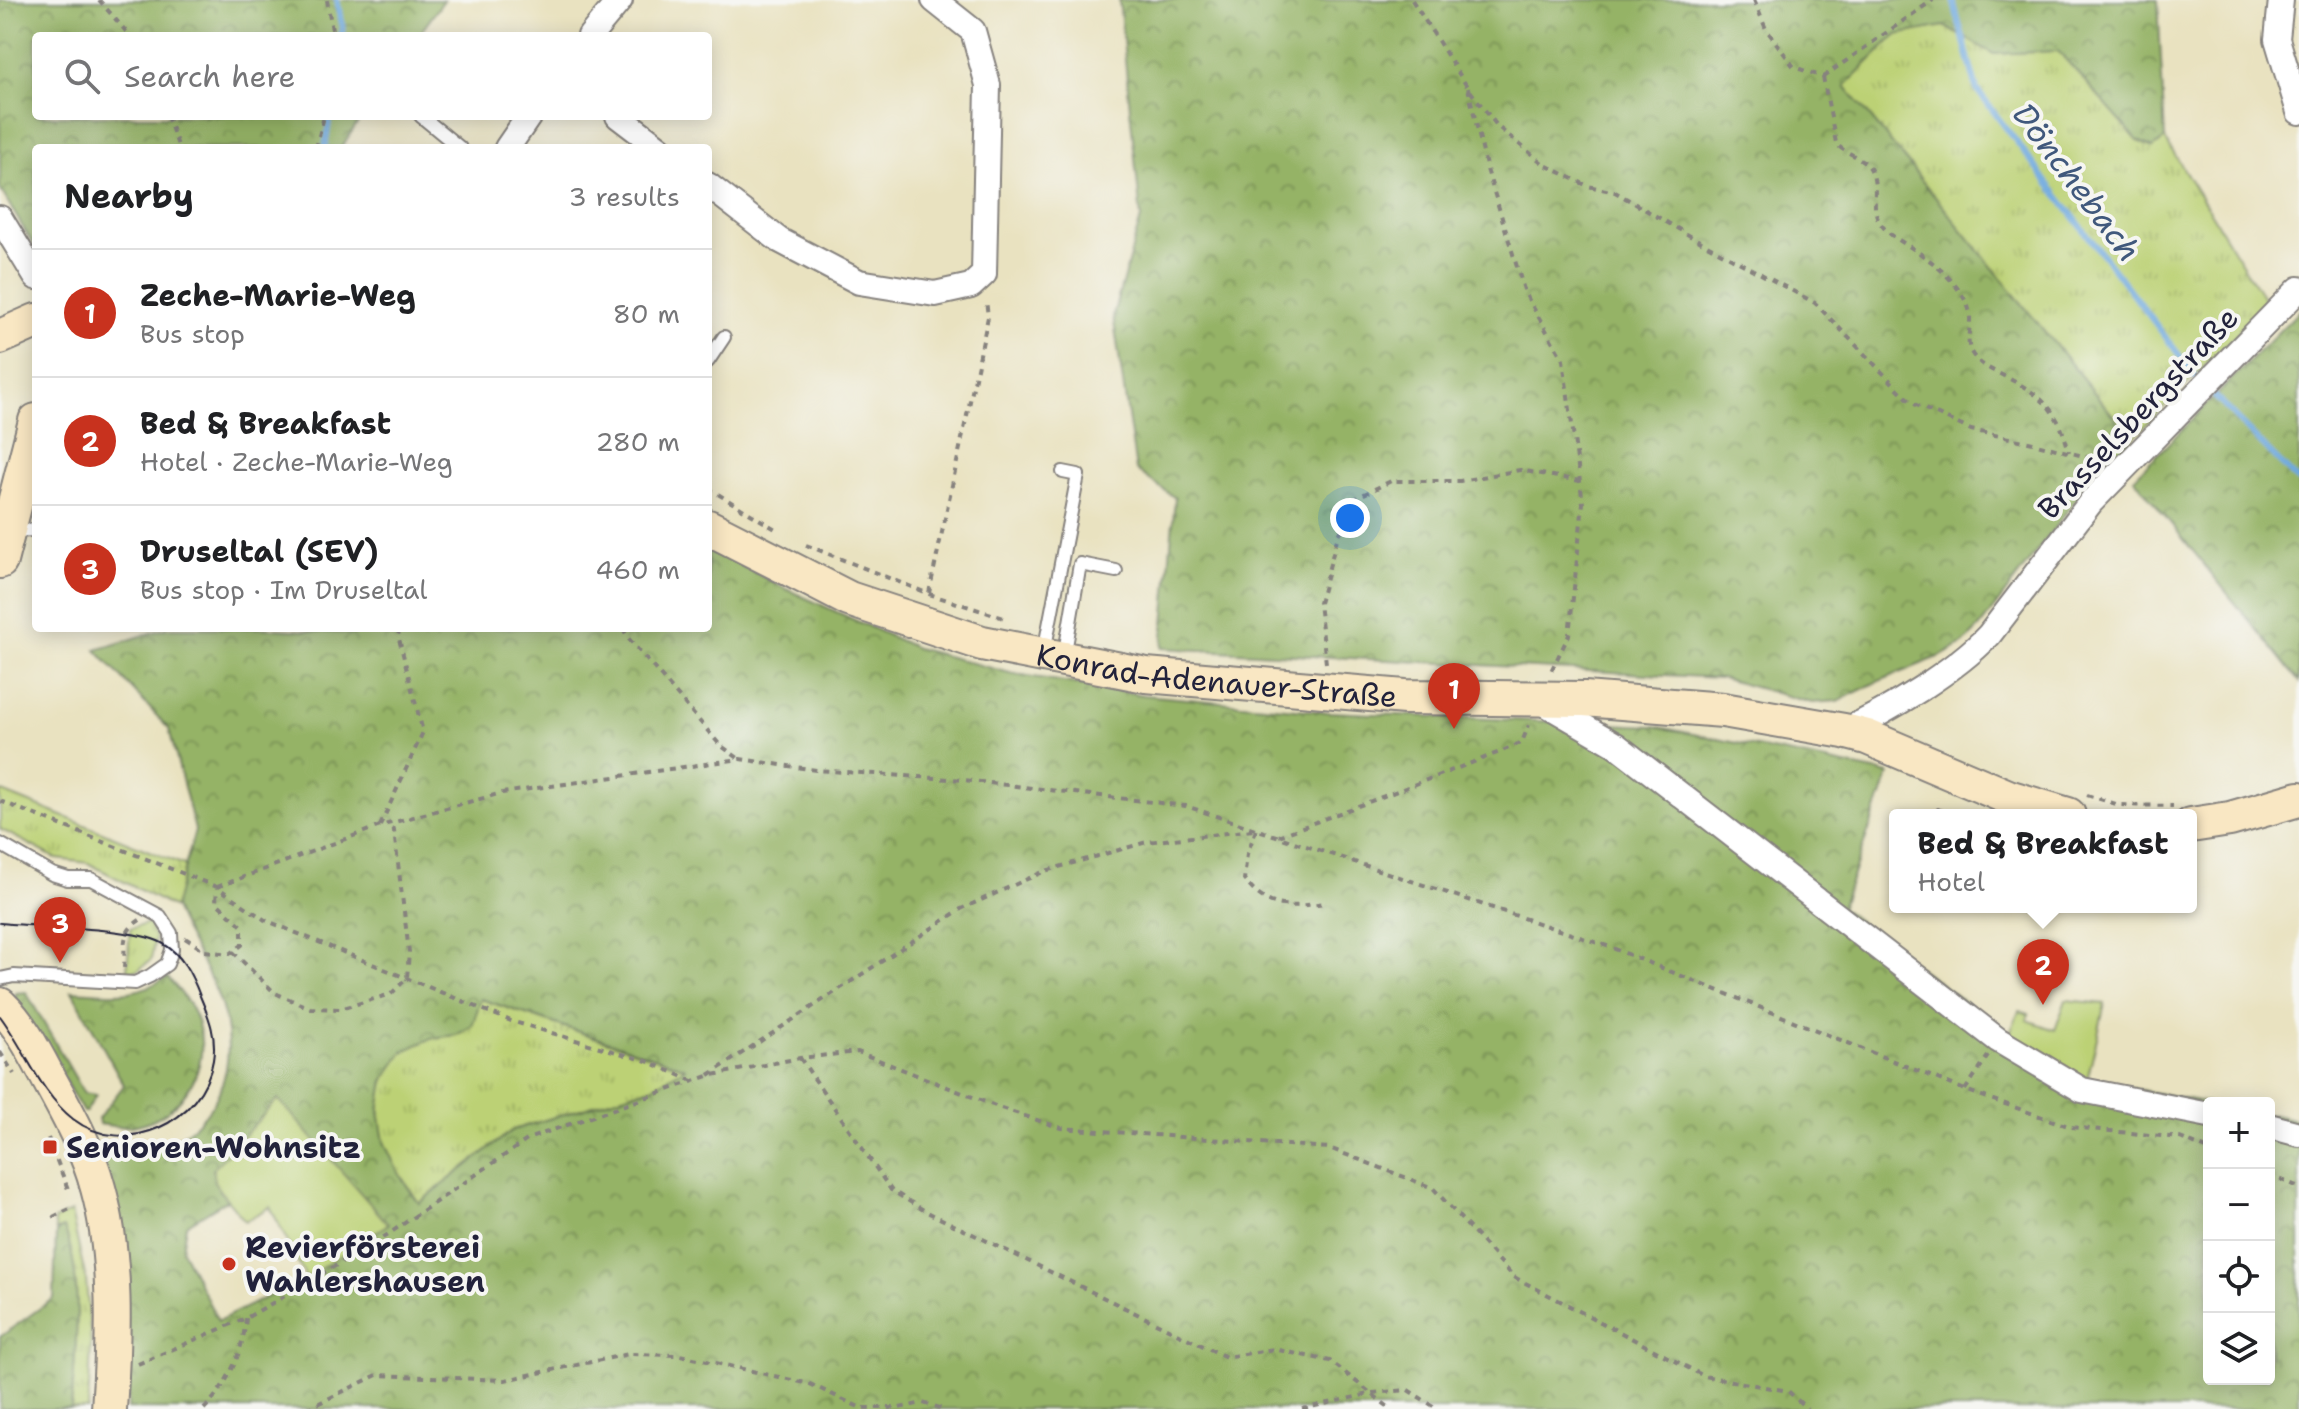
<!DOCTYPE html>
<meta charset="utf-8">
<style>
body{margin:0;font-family:"Shantell Sans",sans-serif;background:#f2f2f2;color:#202124}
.controls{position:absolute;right:24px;bottom:24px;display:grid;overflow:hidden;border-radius:8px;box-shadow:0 4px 20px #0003}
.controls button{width:72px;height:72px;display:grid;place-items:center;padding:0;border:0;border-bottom:2px solid #e0e0e0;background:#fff;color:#202124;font:40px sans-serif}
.you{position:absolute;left:1350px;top:518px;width:28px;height:28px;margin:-20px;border:6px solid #fff;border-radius:50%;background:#1a73e8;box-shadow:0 0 0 12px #1a73e833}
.badge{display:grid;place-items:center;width:52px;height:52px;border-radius:50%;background:#c8321e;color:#fff;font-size:26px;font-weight:700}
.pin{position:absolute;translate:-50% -66px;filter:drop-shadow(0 2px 4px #0008)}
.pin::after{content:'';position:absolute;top:42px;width:28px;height:24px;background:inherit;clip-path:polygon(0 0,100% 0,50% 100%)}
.popup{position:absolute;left:1889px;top:809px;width:308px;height:104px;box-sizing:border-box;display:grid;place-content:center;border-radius:8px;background:#fff;filter:drop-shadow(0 2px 6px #0005);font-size:26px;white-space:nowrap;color:#757577}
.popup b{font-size:30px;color:#202124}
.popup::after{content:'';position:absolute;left:50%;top:100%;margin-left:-16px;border:16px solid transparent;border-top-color:#fff}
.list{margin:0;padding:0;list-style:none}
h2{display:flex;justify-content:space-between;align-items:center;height:104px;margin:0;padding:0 32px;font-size:34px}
h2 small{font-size:26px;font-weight:400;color:#757577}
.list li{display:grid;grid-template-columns:52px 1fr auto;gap:24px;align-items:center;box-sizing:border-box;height:128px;padding:0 32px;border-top:2px solid #e0e0e0}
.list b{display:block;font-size:30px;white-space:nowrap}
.list p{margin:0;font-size:26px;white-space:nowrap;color:#757577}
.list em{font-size:26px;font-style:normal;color:#757577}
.icon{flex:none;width:44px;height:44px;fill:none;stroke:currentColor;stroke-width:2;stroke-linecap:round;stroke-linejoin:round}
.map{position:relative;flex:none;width:2299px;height:1409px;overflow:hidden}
.search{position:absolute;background:#fff;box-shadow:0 4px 20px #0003;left:32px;top:32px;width:680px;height:88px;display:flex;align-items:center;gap:20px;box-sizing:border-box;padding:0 28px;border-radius:8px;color:#757577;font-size:30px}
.panel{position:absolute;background:#fff;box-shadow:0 4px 20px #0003;left:32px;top:144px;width:680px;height:488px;border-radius:8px}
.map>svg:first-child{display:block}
</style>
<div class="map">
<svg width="2299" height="1409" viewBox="0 0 2299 1409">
<defs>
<pattern id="grass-tufts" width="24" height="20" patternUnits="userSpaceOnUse" patternTransform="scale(2)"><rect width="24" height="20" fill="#bcd174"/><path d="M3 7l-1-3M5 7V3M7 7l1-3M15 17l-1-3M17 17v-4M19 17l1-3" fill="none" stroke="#a1b365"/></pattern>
<pattern id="forest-crowns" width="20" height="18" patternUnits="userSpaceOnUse" patternTransform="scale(2)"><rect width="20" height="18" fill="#95b366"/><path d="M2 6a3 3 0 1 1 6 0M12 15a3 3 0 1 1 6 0" fill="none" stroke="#799155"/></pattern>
</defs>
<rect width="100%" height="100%" fill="#f6f6f2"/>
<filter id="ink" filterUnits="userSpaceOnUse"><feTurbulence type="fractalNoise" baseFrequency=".0125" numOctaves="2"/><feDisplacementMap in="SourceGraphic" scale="16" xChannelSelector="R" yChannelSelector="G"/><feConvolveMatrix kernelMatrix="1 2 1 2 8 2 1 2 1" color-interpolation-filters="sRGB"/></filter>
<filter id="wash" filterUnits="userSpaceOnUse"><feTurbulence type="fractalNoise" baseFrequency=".006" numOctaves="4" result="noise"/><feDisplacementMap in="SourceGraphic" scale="32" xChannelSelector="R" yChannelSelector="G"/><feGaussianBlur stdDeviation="1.8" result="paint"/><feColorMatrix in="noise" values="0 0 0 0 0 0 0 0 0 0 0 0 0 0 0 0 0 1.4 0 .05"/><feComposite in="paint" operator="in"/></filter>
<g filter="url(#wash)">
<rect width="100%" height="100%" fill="#e9e2c0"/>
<g fill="url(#grass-tufts)" stroke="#6f7a58" stroke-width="2">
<path d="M1944,26L1994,54L2058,50L2138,141L2153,148L2165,139L2267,304L2132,439L1844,86L1896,34Z"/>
<path d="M0,791L187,866L174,908L88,863L57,859L0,829Z"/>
<path d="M149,923L155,938L151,960L138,970L127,972L130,929Z"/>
<path d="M481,999L686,1068L652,1087L513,1130L419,1203C406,1184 393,1166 385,1144C375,1115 379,1072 403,1051C417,1039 439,1037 456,1035Z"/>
<path d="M71,1212L86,1280L91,1345L88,1409H71C75,1356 84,1277 64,1228L56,1231L54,1220Z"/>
</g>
<g fill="url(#forest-crowns)" stroke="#5c6a50" stroke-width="2" fill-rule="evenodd">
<path d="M0,0H444L418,36H36V116H362L341,148H36V249L0,189Z"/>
<path d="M1119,0H2158L2165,139L2153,148L2138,141L2058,51L1994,54L1944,26L1896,35L1845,86L2132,439L2077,498L1979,628L1963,644L1943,655L1877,682L1838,701L1812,703L1721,678L1162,648L1175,498L1136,470L1113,315L1141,218Z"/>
<path d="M2299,311V682L2134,478Z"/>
<path d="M708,547L784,588L916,648L1010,673L1144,695L1328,712L1654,726L1889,774L1841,908L2009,1036L2087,1080L2209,1103V1379H2269V1114L2299,1120V1409H128V1354L101,1153C127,1152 161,1150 184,1134C232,1101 237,1041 216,991C204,963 186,937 174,908L195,830L169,729L96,650L167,628H262L355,634L356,628H708ZM481,999L684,1067L685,1068L652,1087L513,1130L419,1203L399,1174L384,1142L379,1111L384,1080L404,1051L432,1038L456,1035L472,1026ZM214,1181L388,1224L306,1278L218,1321L182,1250L186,1225L227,1200Z"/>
<path d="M167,977C180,991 192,1005 198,1024C212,1069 181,1115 137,1125C124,1128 112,1126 99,1124L98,1119L124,1085L72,991C112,993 132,999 167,977Z"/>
<path d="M26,992L84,1093L96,1095L86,1112H83L15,997L16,993Z"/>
<path d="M64,1228C85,1280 75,1354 71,1409H0V1337L54,1298L56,1231Z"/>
</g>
<g fill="#bcd174" stroke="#6f7a58" stroke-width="2">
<path d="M2066,1000L2105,1004L2087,1080L2009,1036L2019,1011L2029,1014L2027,1020L2055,1030Z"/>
<path d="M278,1099L388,1224L306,1278L270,1207L245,1221L220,1191L214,1181L213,1169Z"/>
</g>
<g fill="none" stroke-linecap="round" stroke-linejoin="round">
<g stroke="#6da8de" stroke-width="6">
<path d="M337,0L343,28L341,36"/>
<path d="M1953,0L1977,90L2196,377"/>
<path d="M325,148L330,116"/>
<path d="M2213,395L2299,482"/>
</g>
</g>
</g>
<g filter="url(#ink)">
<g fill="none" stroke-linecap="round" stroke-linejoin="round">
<defs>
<g id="lane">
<path d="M421,116L460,148"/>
<path d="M708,361L724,337"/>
<path d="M10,531L36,530"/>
<path d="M1044,652L1078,475L1063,472"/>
<path d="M1064,658L1080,564L1116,571"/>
<path d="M0,844L52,874L68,879H91L160,916L171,933L172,950L167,964L150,976L135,983L14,976L0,979"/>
</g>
<g id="street">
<path d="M2281,0L2277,39L2299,112"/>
<path d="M590,36L620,0"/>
<path d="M618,116L660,148"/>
<path d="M507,148L529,116"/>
<path d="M708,185L779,240L859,282L935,294L971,286L984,274L988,85L973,31L934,0"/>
<path d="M0,218L36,277"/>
<path d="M1537,699L1616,745L1998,1040L2082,1090L2209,1115"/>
<path d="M1844,731C1889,711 1956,670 1989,635L2091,502L2299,289"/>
<path d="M2269,1126L2299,1134"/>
</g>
<g id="secondary">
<path d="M0,337L36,321"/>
<path id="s1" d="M708,527L849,599L982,643L1146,675L1405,697L1584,699L1723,710L1844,731L1867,737L2008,797L2068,815"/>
<path d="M0,561L36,421"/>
<path d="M2191,825L2230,819L2299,799"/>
<path d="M0,1005C22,1026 36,1055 50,1081C69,1116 88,1150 98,1188C117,1256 114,1339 109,1409"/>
</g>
</defs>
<use href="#lane" stroke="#86827e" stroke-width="16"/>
<use href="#street" stroke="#86827e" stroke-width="28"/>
<use href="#secondary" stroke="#86827e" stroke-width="38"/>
<g stroke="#86827e" stroke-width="4" stroke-dasharray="6 6" stroke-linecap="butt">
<path d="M99,0L130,36"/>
<path d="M327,0L333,36"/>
<path d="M1412,0L1468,88L1498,127L1545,165L1588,186L1615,192L1692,237L1815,303L1912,403L1971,430L2033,443L2102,461"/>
<path d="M1754,0L1766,29L1794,67L1823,77"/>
<path d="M1823,77L1836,143C1844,154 1862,156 1870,168C1880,185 1870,205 1879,221C1888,237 1908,244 1922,255C1939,266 1959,286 1967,304C1975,320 1964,337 1971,352C1977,363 1989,369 2000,374C2040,394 2058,407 2069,452"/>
<path d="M1823,77L1933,0"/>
<path d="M1468,88L1486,166L1525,293L1563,360L1583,503L1569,635L1550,673"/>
<path d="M167,116L179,148"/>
<path d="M316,148L324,116"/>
<path d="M708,488L777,530"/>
<path d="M806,545L929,594L1007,619"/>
<path d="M929,593L988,317L986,300"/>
<path d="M623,628L628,638L720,745L738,758"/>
<path d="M1326,663L1319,603L1337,539L1358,497L1391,481H1460L1520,470L1580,481"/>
<path d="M2087,795L2119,805L2173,806"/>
<path d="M0,801L217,887L265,920L511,1021L647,1061L693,1081"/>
<path d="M1938,811V809L1953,815"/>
<path d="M380,826L423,732L398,635L401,628"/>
<path d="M1256,830L1247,854L1244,880C1269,911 1289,907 1326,903"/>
<path d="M1279,836L1500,752L1522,742L1529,725"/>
<path d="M217,887L380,826L502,793L740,759L816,770L964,780L1186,806L1610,947L1965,1090L2071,1127L2180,1138L2209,1150"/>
<path d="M185,938L205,951L230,954L242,945V926L216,902L217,887"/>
<path d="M233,952L275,993L310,1008L340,1009L391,994L407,978L409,952L393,823"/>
<path d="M124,968C126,947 119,933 140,920"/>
<path d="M0,1052L14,1074"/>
<path d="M800,1058L891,1190L925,1211L1226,1357L1274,1349L1330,1361L1391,1409"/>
<path d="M709,1075L961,909L1045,871L1147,842L1254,830"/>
<path d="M1965,1090L1988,1056"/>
<path d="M48,1138L68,1189"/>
<path d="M2269,1175L2299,1187"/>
<path d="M53,1217L74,1207"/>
<path d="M138,1364L246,1318L283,1297L384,1237L530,1138L708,1076L800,1058L858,1052L998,1107L1061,1128L1329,1148L1433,1188L1514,1277L1704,1376L1788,1391L1807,1409"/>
<path d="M204,1409C228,1384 243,1353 246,1318"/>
<path d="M307,1409L377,1375L505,1380L629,1354L680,1355L810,1384L861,1408H899L923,1403L943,1409"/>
<path d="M1302,1409L1373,1393L1408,1390L1438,1409"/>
</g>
<use href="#lane" stroke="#fff" stroke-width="12"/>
<use href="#street" stroke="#fff" stroke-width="24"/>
<use href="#secondary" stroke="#f9e7c3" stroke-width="34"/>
<path stroke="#22223b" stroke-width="2" d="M0,923C38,927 132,927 162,943C182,954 192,975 200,996C209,1017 217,1037 213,1060C203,1122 125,1159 73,1119C40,1093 25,1049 0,1016"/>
</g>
</g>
<g fill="#c8321e" stroke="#f6f6f2" stroke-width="3">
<rect x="42" y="1139" width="16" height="16" rx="4"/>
<circle cx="229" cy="1264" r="8"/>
</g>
<g text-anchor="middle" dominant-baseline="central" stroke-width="8" stroke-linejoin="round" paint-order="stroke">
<g font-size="30" fill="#22223b" stroke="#f6f6f2">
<text transform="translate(2138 413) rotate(-47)">Brasselsbergstraße</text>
<text stroke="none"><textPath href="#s1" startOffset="536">Konrad-Adenauer-Straße</textPath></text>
</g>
<g font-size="30" font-weight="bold" fill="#22223b" stroke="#f6f6f2" text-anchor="start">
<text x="66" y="1147">Senioren-Wohnsitz</text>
<text x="245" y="1247">Revierförsterei<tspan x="245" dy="34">Wahlershausen</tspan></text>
</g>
<g font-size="32" font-style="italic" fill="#40587c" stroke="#f6f6f2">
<text transform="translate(2077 182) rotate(53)">Dönchebach</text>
</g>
</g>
</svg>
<div class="controls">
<button>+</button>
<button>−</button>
<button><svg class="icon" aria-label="locate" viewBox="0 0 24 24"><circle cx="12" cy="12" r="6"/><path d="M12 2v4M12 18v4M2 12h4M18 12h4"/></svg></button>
<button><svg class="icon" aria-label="layers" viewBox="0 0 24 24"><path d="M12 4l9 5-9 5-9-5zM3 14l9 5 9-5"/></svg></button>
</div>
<div class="you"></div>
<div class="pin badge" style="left:1454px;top:729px">1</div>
<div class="pin badge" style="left:2043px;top:1005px">2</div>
<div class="popup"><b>Bed &amp; Breakfast</b>Hotel</div>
<div class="pin badge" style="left:60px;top:963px">3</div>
<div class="search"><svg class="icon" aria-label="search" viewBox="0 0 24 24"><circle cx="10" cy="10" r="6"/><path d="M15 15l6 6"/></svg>Search here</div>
<section class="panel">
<h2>Nearby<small>3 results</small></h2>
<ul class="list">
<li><span class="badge">1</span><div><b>Zeche-Marie-Weg</b><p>Bus stop</p></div><em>80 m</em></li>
<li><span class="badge">2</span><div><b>Bed &amp; Breakfast</b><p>Hotel · Zeche-Marie-Weg</p></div><em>280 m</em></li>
<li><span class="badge">3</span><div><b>Druseltal (SEV)</b><p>Bus stop · Im Druseltal</p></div><em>460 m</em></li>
</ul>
</section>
</div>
